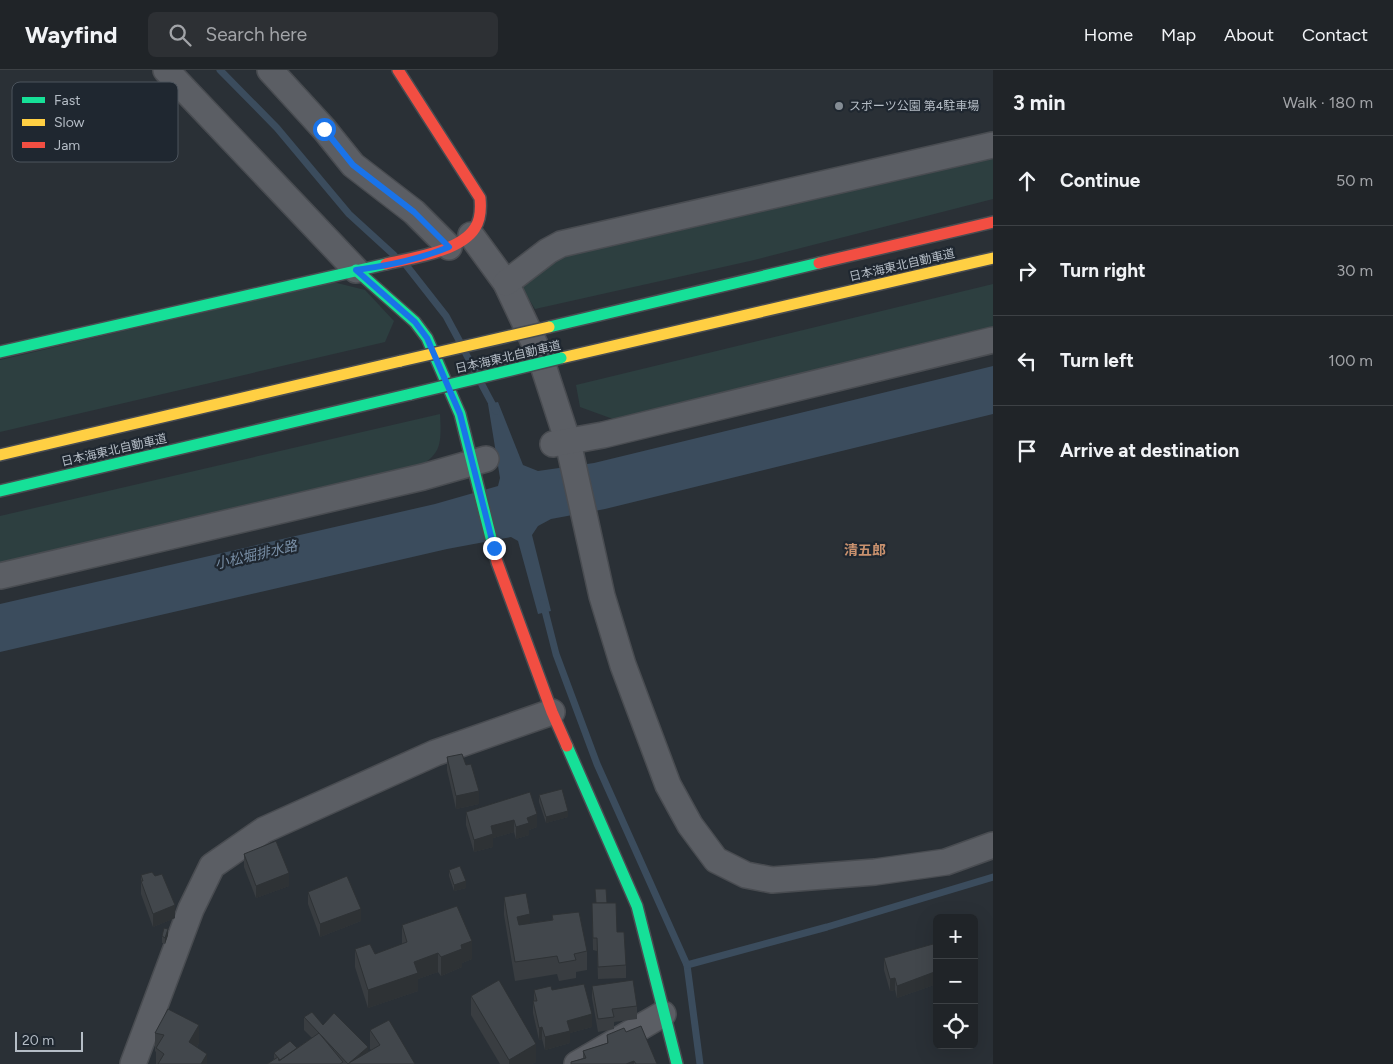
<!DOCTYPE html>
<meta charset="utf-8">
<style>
body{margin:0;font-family:Figtree,"Noto Sans JP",sans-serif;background:#2d3034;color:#f1f3f6}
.controls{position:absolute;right:15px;bottom:15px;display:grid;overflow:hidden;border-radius:8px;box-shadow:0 5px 20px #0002}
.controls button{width:45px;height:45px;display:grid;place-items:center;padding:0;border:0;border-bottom:1px solid #3d4145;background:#202428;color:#f1f3f6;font:25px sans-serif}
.scale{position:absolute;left:15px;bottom:12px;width:68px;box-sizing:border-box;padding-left:5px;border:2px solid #b5bdc6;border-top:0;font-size:14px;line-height:18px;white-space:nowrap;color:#b5bdc6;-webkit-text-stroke:4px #1f2730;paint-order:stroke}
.stop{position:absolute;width:15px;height:15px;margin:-11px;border:4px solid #1a73e8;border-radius:50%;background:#fff}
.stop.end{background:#1a73e8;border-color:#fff;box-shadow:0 1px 5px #0008}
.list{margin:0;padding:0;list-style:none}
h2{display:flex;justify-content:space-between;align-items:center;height:65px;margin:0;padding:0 20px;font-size:21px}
h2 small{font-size:16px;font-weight:400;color:#a2a4a8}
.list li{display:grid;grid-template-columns:32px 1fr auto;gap:15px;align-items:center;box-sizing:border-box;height:90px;padding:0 20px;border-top:1px solid #3d4145}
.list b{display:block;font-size:19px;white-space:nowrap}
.list em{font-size:16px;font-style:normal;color:#a2a4a8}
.icon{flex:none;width:28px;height:28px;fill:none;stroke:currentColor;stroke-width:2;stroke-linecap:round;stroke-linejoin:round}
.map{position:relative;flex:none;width:993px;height:994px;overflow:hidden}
header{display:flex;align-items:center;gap:30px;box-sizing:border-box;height:70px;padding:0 25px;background:#202428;border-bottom:1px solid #3d4145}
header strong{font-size:24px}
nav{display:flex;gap:28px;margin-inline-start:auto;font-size:18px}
.search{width:350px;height:45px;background:#2d3034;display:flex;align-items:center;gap:12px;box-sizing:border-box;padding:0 18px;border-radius:8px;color:#a2a4a8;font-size:19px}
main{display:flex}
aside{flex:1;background:#202428}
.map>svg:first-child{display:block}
</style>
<header>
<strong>Wayfind</strong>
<div class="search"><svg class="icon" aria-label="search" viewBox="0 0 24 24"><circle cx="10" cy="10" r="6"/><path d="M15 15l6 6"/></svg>Search here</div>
<nav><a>Home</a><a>Map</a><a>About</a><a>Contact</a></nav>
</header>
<main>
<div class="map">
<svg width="993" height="994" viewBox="0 0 993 994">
<rect width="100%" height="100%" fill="#2a3036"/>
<g fill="#2d3f40">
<path d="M993,73V129L750,191L535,239L519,213L552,179Z"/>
<path d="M333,212L365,220L394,251L385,272L0,362V290Z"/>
<path d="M993,214V262L613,349L580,337L576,315Z"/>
<path d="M440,344C442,380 440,386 407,403L0,497V446Z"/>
</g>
<path fill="#3b4c5d" d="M993,296V344L605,439L551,449L538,456L532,465L551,541L538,544L518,471L511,467L447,479L0,582V534L435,434L498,416L500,408L488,334L498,332L523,395L538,401L594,393Z"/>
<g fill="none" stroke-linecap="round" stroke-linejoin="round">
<g stroke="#3b4c5d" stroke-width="7">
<path d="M220,0L277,58L349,144L394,185"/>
<path d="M406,195L446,246L460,272"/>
<path d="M465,282L476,303"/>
<path d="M481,313L496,341"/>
<path d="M543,533L556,584L597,694L687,895L700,994"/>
<path d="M687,895L827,857L993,807"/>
</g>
<defs>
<g id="street">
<path d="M166,0L356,200"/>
<path d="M270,0L324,59L353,95L414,142L449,177"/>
<path d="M471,165L506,213L539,283L568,372L602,526L623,595L668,715L690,755L716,790L746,805L772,810L875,802L946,792L993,775"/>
<path d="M506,213L548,181L561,174L993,75"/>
<path d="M553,374L603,365L993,270"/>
<path d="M0,506L423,407L486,389"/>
<path d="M133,994L191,839L212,796L264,760L435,683L552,642"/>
<path d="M577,994L663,944"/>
</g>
<g id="fast">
<path d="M356,200L415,252L427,268L460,344L492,472"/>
<path d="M549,257L819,193"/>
<path d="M0,282L386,194"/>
<path d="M0,421L411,324"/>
<path d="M567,676L637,836L677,994"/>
</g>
<g id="slow">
<path d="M561,288L993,188"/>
<path d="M0,385L401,291"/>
</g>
<g id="jam">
<path d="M819,193L993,152"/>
<path d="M386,194C411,188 460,182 475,158C481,149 481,138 480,128L398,0"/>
<path d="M492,472L497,492L552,642L567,676"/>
</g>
</defs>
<use href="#street" stroke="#494c51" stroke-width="28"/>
<use href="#fast" stroke="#494c51" stroke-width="14"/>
<use href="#slow" stroke="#494c51" stroke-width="14"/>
<use href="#jam" stroke="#494c51" stroke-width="14"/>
<use href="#street" stroke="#5b5e64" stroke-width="25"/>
<use href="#fast" stroke="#16e098" stroke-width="11"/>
<use href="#slow" stroke="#ffcf43" stroke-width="11"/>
<use href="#jam" stroke="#f24e42" stroke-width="11"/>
<defs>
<path id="fast-bridge" d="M411,324L561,288"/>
<path id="slow-bridge" d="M401,291L549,257"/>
</defs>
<use href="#fast-bridge" stroke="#474c51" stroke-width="14" stroke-linecap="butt"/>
<use href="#slow-bridge" stroke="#474c51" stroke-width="14" stroke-linecap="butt"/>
<use href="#fast-bridge" stroke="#16e098" stroke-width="11"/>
<use href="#slow-bridge" stroke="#ffcf43" stroke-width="11"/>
</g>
<g fill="#393d41">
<path d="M447,687L466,695L479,734L456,739L447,700Z"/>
<path d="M530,722L537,757L529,760V765L516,769L514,762L493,768V777L474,782L466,755V742Z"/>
<path d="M539,725L568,747L546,753L539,732Z"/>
<path d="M244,784L289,816L256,828L244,797Z"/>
<path d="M449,800L466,818L454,821L449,806Z"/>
<path d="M141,805L175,848L153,857L141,824Z"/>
<path d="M308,822L361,851L320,867L308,834Z"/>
<path d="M504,827L530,853L552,850V845L587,881V900L576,902V908L559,911L557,904L515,911L504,845Z"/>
<path d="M592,833H607L626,895V908L598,909L597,881L593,880Z"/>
<path d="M402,855L472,889L462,893V897L441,906L438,902L418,909V921L368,938L355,897V879L375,884L402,874Z"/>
<path d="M168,865L165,874L162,873V866Z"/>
<path d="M937,885V914L897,928L895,920L890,921L884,900V888Z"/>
<path d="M592,916L637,936V949L614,952V959L598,962L592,928Z"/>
<path d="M534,920H552L592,957L570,963V973L545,980L542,969L539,970L533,943V931H534Z"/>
<path d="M471,926L536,992L532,994H500L471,945Z"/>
<path d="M304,947L323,955L368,982L371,980L370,979V960L415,994H267L274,989V983L297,978L312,968L304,960Z"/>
<path d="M626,962L657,994H571V992L583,988V981L607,973V965Z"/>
<path d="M155,963L199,973L197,977L207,994H156V982L155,981Z"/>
</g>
<g fill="#2e3235">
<path d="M479,721V734L456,739V726Z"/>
<path d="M568,741V747L546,753V747Z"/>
<path d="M537,744V757L529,760V765L516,769V757L527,748Z"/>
<path d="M514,750V762L493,768V777L474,782V770L491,756Z"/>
<path d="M289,803V816L256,828V816Z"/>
<path d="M466,811V818L454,821V815Z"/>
<path d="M175,835V848L153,857V844Z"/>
<path d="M361,839V851L320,867V854Z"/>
<path d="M530,844V863L517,865V847Z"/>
<path d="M168,859V865L165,874V868Z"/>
<path d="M472,871V889L462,893V897L441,906V887L461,875Z"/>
<path d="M438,883V902L418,909V921L368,938V920L414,892Z"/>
<path d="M937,901V914L897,928V916Z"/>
<path d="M895,908V920L890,921V909Z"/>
<path d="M592,944V957L570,963V973L545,980V967L567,951Z"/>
<path d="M199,955V973L189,990V972Z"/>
<path d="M542,957V969L539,970V958Z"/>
<path d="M536,974V992L532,994H509V990Z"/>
<path d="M368,977V990L349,994Z"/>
<path d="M207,984V994H201Z"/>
<path d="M634,991V994H626Z"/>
</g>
<g fill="#42474c" stroke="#2e3235">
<path d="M462,684L466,695L471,694L479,721L456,726L447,687Z"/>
<path d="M562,719L568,741L546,747L539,725Z"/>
<path d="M530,722L537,744L527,748L529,753L516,757L514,750L491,756L493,764L474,770L466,742Z"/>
<path d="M276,771L289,803L256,816L244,784Z"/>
<path d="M460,796L466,811L454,815L449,800Z"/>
<path d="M152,802L155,806L162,804L175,835L153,844L141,811H143L141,805Z"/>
<path d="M347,806L361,839L320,854L308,822Z"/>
<path d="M595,819H606L607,833H596Z"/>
<path d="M526,823L530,844L517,847L519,855L553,850L552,845L579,842L587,881L574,884L576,890L559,893L557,886L515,892L504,827Z"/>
<path d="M592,833H616L617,862H624L626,895L598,897L597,868H593Z"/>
<path d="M457,836L472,871L461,875L462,879L441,887L438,883L414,892L418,903L368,920L355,879L370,874L375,884L407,872L402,855Z"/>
<path d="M164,858L168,859L165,868L162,866Z"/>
<path d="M933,874L937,885V901L897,916L895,908L890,909L884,888Z"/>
<path d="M499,910L536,974L509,990L471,926Z"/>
<path d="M633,910L637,936L612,939L614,947L598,949L592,916Z"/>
<path d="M584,914L592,944L567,951L570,961L545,967L542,957L539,958L533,931H537L534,920L551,916L552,920Z"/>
<path d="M168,939L199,955L189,972L207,984L201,994H158L164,984L156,978L164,965L155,963Z"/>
<path d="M312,942L323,955L334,943L368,977L348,994L304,947Z"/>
<path d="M389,950L415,994H349V993L380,975L370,960Z"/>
<path d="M641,956L657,994H636L634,991L626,994H571V992L586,988L583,981L608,973L607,965L624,958L626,962Z"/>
<path d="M319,963L343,992L340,994H267L278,987L279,991Z"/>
<path d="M290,971L297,978L280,990L274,983Z"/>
</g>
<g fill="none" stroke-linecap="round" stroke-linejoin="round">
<path stroke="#1a73e8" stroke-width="6" d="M324,59L353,95L414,142L449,177C420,189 387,196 356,200L415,252L427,268L460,344L494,478"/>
</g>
<circle fill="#848c94" stroke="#1f2730" stroke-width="2" cx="839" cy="36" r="5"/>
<g text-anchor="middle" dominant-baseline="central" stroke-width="4.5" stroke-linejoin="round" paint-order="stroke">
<g font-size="12" fill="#b5bdc6" stroke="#1f2730" text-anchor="start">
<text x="849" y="36">スポーツ公園 第4駐車場</text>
</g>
<g font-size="12" fill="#b5bdc6" stroke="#1f2730">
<text transform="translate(902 195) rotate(-13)">日本海東北自動車道</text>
<text transform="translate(508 287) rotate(-13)">日本海東北自動車道</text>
<text transform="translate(114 380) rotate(-13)">日本海東北自動車道</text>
</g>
<g font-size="14" font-weight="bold" fill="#c9916e" stroke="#1f2730">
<text x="865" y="480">清五郎</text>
</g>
<g font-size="14" font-style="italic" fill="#798fa6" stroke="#1f2730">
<text transform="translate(256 485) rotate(-13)">小松堀排水路</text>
</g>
</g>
<rect x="12" y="12" width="166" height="80" rx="8" fill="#1f2730" stroke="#4c545d" stroke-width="1"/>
<rect x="22" y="27" width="23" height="6" fill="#16e098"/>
<rect x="22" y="49" width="23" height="7" fill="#ffcf43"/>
<rect x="22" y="72" width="23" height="6" fill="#f24e42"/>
<g font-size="14" fill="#b5bdc6">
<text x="54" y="35">Fast</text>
<text x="54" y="57">Slow</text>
<text x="54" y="80">Jam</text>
</g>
</svg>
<div class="controls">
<button>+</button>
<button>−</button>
<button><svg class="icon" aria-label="locate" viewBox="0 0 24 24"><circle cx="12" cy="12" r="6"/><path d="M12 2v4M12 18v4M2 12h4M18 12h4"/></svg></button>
</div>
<div class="scale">20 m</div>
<div class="stop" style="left:324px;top:59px"></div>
<div class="stop end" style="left:494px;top:478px"></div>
</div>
<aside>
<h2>3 min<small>Walk · 180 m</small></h2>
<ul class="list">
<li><svg class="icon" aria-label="ahead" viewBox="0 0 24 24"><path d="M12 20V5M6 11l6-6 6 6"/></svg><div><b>Continue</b></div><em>50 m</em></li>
<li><svg class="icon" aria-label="right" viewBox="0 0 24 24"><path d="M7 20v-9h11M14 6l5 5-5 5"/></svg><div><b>Turn right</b></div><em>30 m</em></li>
<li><svg class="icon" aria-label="left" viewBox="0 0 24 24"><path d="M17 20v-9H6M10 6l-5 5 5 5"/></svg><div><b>Turn left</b></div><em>100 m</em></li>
<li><svg class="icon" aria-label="arrive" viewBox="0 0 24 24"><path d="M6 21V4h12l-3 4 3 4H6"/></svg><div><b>Arrive at destination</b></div></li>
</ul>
</aside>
</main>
